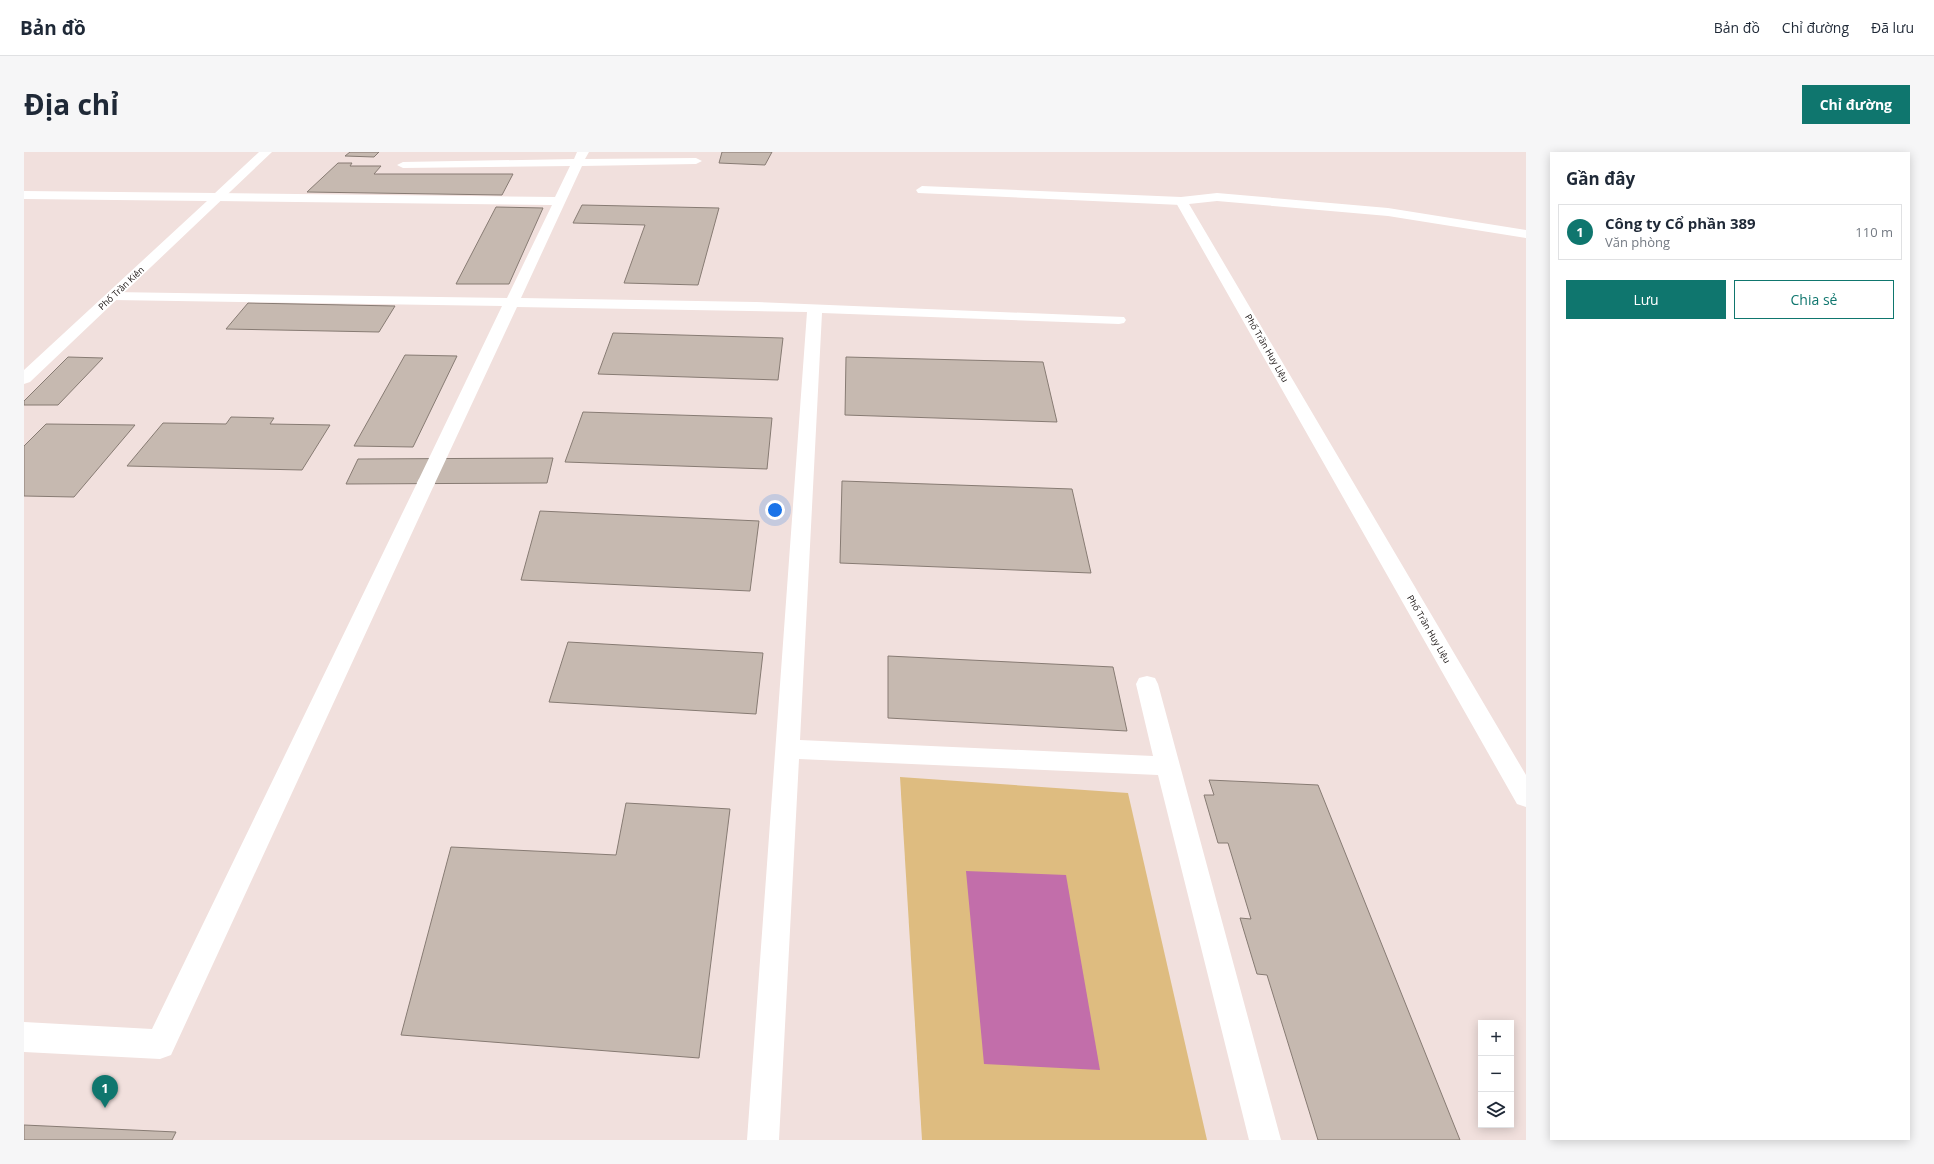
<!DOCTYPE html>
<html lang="vi">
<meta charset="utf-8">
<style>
body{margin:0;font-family:"Open Sans",sans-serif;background:#f6f6f7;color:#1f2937}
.controls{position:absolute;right:12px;bottom:12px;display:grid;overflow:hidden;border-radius:0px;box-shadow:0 2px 10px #0003}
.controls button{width:36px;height:36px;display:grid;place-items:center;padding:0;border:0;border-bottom:1px solid #e0e1e3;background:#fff;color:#1f2937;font:20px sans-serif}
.you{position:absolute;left:751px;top:358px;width:14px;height:14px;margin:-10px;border:3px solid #fff;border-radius:50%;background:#1a73e8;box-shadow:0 0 0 6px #1a73e833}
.badge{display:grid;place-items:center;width:26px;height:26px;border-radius:50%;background:#0f766e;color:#fff;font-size:13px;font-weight:700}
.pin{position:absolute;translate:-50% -33px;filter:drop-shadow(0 1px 2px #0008)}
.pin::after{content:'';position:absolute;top:21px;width:14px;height:12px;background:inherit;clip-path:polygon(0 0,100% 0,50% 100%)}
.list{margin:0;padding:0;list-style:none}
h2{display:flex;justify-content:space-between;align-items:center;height:52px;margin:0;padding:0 16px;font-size:17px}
h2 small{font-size:13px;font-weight:400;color:#747a83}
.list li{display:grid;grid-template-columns:26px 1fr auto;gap:12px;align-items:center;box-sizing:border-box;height:56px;margin:0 8px 8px;padding:0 8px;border:1px solid #e0e1e3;border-radius:0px}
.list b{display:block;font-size:15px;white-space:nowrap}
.list p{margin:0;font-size:13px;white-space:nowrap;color:#747a83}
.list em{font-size:13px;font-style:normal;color:#747a83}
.actions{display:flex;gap:8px;padding:12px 16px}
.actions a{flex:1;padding:9px 0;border:1px solid #0f766e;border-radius:0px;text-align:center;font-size:14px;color:#0f766e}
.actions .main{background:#0f766e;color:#fff}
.icon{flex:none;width:22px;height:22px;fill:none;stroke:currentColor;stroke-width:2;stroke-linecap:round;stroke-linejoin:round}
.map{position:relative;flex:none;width:1502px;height:988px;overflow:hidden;border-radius:0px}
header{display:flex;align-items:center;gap:24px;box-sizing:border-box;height:56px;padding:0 20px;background:#fff;border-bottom:1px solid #e0e1e3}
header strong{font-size:19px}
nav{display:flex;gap:22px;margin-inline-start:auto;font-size:14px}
.intro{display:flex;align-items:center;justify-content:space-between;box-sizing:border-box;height:96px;padding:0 24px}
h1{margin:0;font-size:28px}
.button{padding:10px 18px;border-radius:0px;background:#0f766e;color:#fff;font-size:14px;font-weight:700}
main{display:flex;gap:24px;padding:0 24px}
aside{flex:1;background:#fff;border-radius:0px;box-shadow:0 2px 10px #0003}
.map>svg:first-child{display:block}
</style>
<header>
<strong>Bản đồ</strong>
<nav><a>Bản đồ</a><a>Chỉ đường</a><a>Đã lưu</a></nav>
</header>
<div class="intro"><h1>Địa chỉ</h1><a class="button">Chỉ đường</a></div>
<main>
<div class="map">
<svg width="1502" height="988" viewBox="0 0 1502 988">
<rect width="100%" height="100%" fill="#f1e0dd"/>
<path fill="#debc80" d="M876,625L1104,641L1183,988H898Z"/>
<path fill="#c26eaa" d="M942,719L1042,723L1076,918L960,912Z"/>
<g fill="#c6b9b0" stroke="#877b73">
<path d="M326,0H355L350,5L321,4Z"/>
<path d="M698,0H748L741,13L695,11Z"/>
<path d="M314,11H328L326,14H357L350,22H489L478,43L283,40Z"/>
<path d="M558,53L695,56L674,133L600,131L621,73L549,71Z"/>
<path d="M472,55L519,56L485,132H432Z"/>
<path d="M224,151L371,154L355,180L202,177Z"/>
<path d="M589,181L759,186L754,228L574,222Z"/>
<path d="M381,203L433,204L389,295L330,294Z"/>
<path d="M44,205L79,206L34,253H0V249Z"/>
<path d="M822,205L1019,210L1033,270L821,263Z"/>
<path d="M559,260L748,266L743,317L541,310Z"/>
<path d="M207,265L250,266L246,272L306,273L278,318L103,314L139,271L202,272Z"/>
<path d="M22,272L111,273L50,345L0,344V294Z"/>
<path d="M529,306L523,331L322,332L334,307Z"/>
<path d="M818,329L1048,337L1067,421L816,411Z"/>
<path d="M516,359L735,369L726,439L497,428Z"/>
<path d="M544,490L739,501L732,562L525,550Z"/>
<path d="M864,504L1089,515L1103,579L864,566Z"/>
<path d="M1185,628L1294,633L1436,988H1294L1243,823L1233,822L1216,766L1227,767L1204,691H1194L1180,643H1190Z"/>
<path d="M602,651L706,657L675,906L377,883L427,695L592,703Z"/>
<path d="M0,973L152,980L148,988H0Z"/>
</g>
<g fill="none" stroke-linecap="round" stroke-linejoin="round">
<g fill="#fff" fill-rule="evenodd">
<path d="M553,0H565L561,7L672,6L678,9L672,12L558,14L497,146L732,150L1100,165L1102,168L1100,171L1095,172L798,161L776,588L1129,604L1112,532L1115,526L1123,524L1131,526L1134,532L1257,988H1225L1134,623L775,607L755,988H723L783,160L493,155L411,331L409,335L402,337L395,335L393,331L478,154L89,148L84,147L82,144L84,141L89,140L483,146L528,53L194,49L188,45L194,41L531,45L546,14L379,16L373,13L379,10L550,7Z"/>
<path d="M898,34L1157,45L1163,49L1157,53L894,41L892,38Z"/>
</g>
<g fill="#fff" fill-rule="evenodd">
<path d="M235,0H248L6,230L0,232V218L183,49L0,47V39L191,41Z"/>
<path d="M1193,41L1364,56L1502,78V86L1364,64L1193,49L1165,52L1502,623V655L1493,652L1151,49L1157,45Z"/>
<path d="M402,325L409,327L411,331L147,903L136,907L0,900V870L128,877L393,331L395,327Z"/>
</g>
</g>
<g text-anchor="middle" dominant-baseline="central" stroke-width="3" stroke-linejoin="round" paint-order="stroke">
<g font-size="9" fill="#1a1413" stroke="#fff">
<text transform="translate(97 136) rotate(-43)">Phố Trần Kiên</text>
<text transform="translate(1243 196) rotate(60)">Phố Trần Huy Liệu</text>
<text transform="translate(1405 477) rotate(60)">Phố Trần Huy Liệu</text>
</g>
</g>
</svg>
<div class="controls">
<button>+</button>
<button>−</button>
<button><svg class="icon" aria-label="layers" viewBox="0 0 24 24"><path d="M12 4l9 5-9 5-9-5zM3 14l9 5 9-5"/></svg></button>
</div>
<div class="you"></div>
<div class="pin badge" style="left:81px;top:956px">1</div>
</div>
<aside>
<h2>Gần đây<small></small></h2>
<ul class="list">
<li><span class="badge">1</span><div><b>Công ty Cổ phần 389</b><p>Văn phòng</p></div><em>110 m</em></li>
</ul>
<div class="actions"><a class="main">Lưu</a><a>Chia sẻ</a></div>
</aside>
</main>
